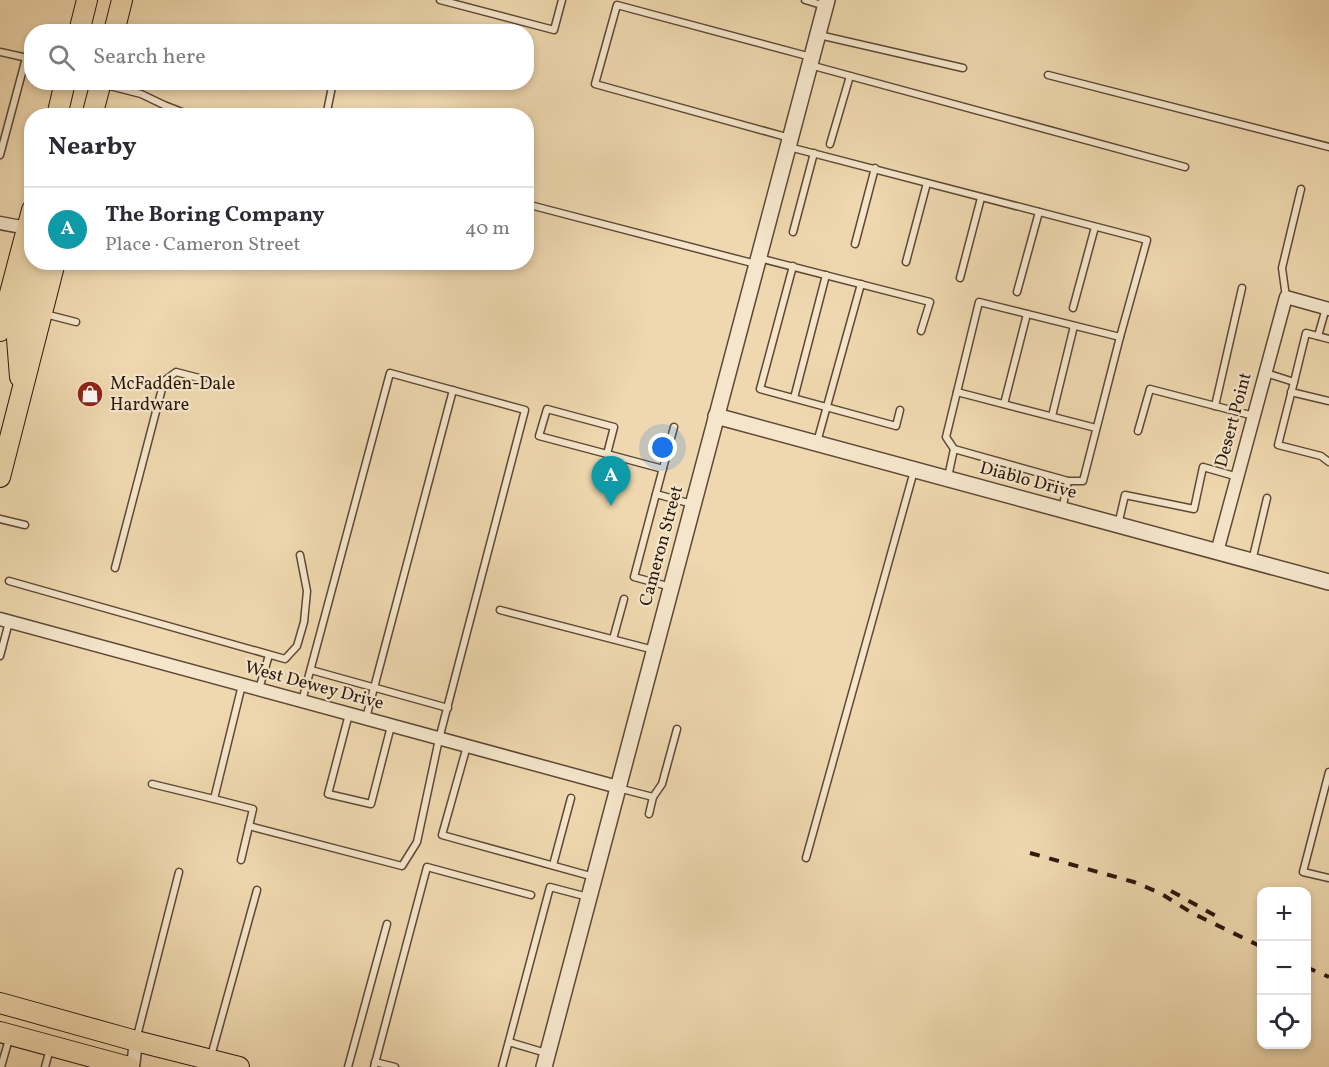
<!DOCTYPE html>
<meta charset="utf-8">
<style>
body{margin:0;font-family:Vollkorn,serif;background:#f2f2f3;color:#2b2b33}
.controls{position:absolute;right:18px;bottom:18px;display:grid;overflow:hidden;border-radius:12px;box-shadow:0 3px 9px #0003}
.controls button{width:54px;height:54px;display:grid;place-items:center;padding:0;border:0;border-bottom:2px solid #e1e1e2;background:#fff;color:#2b2b33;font:30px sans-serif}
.you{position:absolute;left:663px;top:448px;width:21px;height:21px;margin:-15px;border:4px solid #fff;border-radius:50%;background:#1a73e8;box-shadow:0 0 0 9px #1a73e833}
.badge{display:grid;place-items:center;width:39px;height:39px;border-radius:50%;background:#d93025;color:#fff;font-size:20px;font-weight:700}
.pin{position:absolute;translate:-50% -50px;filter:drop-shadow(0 2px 3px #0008)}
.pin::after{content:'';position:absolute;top:32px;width:21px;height:18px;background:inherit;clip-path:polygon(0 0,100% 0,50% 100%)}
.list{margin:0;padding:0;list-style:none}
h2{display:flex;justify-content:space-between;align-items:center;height:78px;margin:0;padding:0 24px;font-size:26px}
h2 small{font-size:20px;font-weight:400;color:#7c7c81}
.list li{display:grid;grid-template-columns:39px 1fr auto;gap:18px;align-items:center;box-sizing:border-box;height:84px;padding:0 24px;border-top:2px solid #e1e1e2}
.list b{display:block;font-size:22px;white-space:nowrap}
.list p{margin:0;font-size:20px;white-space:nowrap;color:#7c7c81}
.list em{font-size:20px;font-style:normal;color:#7c7c81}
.icon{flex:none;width:33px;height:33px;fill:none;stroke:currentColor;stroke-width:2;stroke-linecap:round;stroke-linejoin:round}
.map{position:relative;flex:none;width:1329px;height:1067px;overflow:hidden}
.search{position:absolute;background:#fff;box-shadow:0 3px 9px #0003;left:24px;top:24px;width:510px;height:66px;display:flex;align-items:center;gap:15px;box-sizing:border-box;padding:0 21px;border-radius:24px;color:#7c7c81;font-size:22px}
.panel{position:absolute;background:#fff;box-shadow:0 3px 9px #0003;left:24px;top:108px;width:510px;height:162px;border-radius:24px}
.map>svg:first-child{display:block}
</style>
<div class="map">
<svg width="1329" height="1067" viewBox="0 0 1329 1067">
<rect width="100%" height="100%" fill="#efd8af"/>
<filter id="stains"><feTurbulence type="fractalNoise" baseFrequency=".00333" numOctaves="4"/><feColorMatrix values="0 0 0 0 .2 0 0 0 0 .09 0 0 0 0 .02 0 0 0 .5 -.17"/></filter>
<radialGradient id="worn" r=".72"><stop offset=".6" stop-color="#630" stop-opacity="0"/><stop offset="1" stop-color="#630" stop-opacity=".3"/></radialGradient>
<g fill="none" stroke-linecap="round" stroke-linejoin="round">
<defs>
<g id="service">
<path d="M440,0L554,30L562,0"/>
<path d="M805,0L825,6"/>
<path d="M819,35L963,68"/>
<path d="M0,52L32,59"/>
<path d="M810,65L1185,167"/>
<path d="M1048,75L1329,147"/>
<path d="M102,84L141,94L164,105L192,116"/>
<path d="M326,116L333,82"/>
<path d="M790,138L595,84L617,5L811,57"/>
<path d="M830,144L850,76"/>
<path d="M789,147L1147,240L1120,337L1083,481H1068L1062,510"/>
<path d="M0,155L26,58"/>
<path d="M526,204L756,264"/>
<path d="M793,232L814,153"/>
<path d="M855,244L875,168"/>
<path d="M759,258L930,302L921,331"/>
<path d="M906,262L927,183"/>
<path d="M793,266L760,389L896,426L900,410"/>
<path d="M960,278L981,198"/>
<path d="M1017,292L1039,212"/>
<path d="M1286,297L1282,268L1301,189"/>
<path d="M1073,308L1095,227"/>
<path d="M45,314L76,322"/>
<path d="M1318,336L1326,308"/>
<path d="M1266,373L1294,382L1278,445L1321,456L1329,462"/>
<path d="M1294,382L1306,333L1329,339"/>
<path d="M957,392L1096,428"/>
<path d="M1291,392L1329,401"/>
<path d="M794,398L826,275"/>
<path d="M1004,404L1027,314"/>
<path d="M1215,406L1242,288"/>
<path d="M1052,416L1074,326"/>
<path d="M674,427L656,494L692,504"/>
<path d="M1138,431L1150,389L1254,416"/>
<path d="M817,442L861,284"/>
<path d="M954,449L946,437L979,302L1120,337"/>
<path d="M607,454L539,436L547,409L614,427L607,454L663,469"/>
<path d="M948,477L954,449L1068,481"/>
<path d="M656,494L634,577L671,587"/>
<path d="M0,519L25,525"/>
<path d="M1118,525L1125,495L1194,509L1203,467L1238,477"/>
<path d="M1252,561L1267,498"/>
<path d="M115,568L164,381L176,372L203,379"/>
<path d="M9,581L285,659L297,646L304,622L307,591L300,555"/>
<path d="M500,610L654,650"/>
<path d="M613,639L624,599"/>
<path d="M0,656L9,622"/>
<path d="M311,670L448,708"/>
<path d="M259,689L269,655"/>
<path d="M349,714L328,794L371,804L391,726"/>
<path d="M366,718L453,390"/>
<path d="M467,746L442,835L594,877"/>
<path d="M1329,772L1303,872L1329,878"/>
<path d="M152,784L214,799"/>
<path d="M618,788L653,797L662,784L677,729"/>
<path d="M649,814L653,797"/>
<path d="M249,826L402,866L417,842L439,739L525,410L390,373L302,701"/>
<path d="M806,858L914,471"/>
<path d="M241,860L253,809L214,799L242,685"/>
<path d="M553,865L571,798"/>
<path d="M136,1040L179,872"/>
<path d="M509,1042L546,1053"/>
<path d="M211,1056L257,890"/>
<path d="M375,1062L395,1067"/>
<path d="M1,1067L9,1039"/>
<path d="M45,1067L50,1049"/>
<path d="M348,1067L387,924"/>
<path d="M374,1067L427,867L531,895"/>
<path d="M502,1067L550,887L588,897"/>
</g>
<g id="minor">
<path d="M0,223L27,228"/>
<path d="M1217,552L1286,297L1329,309"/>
<path d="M0,619L618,787"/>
<path d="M133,1067L136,1041"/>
</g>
<g id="tertiary">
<path d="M716,416L1329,582"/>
<path d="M544,1067L827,0"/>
</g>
<g id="primary">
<path d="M79,32L87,0"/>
<path d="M114,32L122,0"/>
<path d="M57,116L65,82"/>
<path d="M92,116L101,82"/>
<path d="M0,331L32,210"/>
<path d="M20,377L17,339L36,262"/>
<path d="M0,477L55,262"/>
<path d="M0,1003L136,1041L239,1067"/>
<path d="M0,1032L129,1067"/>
</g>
</defs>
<use href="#service" stroke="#5e4836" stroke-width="9"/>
<use href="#minor" stroke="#5e4836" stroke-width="15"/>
<use href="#tertiary" stroke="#5e4836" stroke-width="18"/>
<use href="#primary" stroke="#2d180d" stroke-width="22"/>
<use href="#service" stroke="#f5e6cb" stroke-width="6"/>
<use href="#minor" stroke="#f5e6cb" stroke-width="12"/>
<use href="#tertiary" stroke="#f5e6cb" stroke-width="15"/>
<use href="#primary" stroke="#efd8af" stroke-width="20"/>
<g stroke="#2d180d" stroke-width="4" stroke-dasharray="10 10" stroke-linecap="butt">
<path d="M1030,853L1134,882L1160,893L1192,913L1262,947"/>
<path d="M1171,891L1216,916"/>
<path d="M1306,967L1329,977"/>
</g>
</g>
<defs>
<symbol id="shop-disc" viewBox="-11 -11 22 22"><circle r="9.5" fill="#8f2418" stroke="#f5e6cb"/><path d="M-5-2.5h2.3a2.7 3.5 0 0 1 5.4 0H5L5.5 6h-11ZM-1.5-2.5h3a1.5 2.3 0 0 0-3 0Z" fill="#fff"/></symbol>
</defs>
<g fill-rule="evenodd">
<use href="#shop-disc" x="75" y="379" width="30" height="30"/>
</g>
<g text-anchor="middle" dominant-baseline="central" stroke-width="4.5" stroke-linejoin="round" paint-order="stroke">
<g font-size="18" fill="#2d180d" stroke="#f5e6cb" text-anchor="start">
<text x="110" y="384">McFadden-Dale<tspan x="110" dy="21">Hardware</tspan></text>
</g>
<g font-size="18" fill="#2d180d" stroke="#f5e6cb">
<text transform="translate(1234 420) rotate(-75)">Desert Point</text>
<text transform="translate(1028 481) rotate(15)">Diablo Drive</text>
<text transform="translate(662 546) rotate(-75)">Cameron Street</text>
<text transform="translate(314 686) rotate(15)">West Dewey Drive</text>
</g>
</g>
<rect width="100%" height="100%" filter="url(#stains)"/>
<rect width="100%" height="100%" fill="url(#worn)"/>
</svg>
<div class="controls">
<button>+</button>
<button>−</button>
<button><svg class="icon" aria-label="locate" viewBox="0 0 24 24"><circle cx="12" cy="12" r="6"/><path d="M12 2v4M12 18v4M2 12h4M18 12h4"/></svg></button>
</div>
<div class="you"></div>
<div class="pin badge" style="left:611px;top:506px;background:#0f9aa8">A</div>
<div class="search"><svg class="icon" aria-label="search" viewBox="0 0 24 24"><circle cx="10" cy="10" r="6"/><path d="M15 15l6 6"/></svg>Search here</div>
<section class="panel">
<h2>Nearby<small></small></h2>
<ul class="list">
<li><span class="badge" style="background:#0f9aa8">A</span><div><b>The Boring Company</b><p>Place · Cameron Street</p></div><em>40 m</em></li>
</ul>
</section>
</div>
